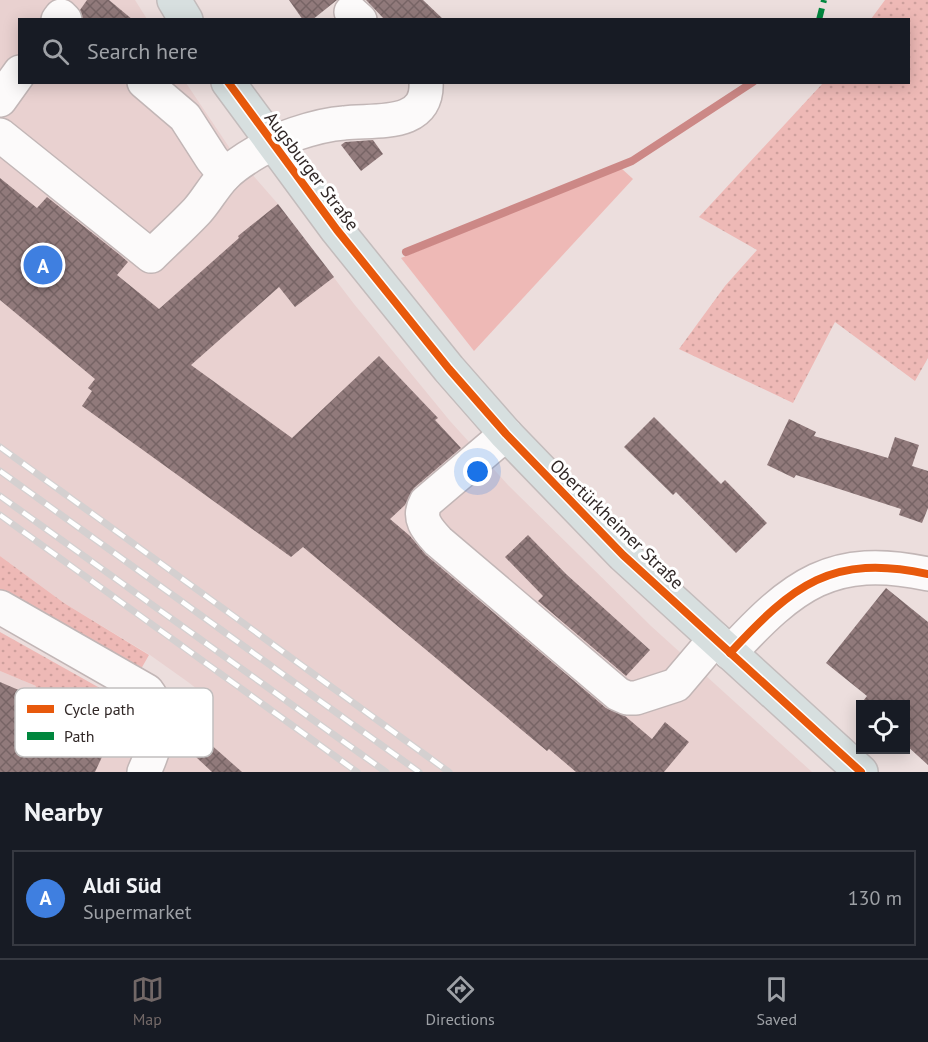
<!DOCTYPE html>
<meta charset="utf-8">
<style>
body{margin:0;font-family:"PT Sans",sans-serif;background:#20242c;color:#f1f3f6}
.controls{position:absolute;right:18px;bottom:18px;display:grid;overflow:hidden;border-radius:0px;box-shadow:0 3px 15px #0003}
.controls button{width:54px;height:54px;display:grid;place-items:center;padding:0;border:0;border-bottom:2px solid #363941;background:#171b24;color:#f1f3f6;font:30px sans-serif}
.you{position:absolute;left:478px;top:472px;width:21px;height:21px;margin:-15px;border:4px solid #fff;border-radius:50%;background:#1a73e8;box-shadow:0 0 0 9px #1a73e833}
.badge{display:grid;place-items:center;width:39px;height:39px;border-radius:50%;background:#726867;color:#fff;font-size:20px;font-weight:700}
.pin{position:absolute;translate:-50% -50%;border:3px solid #fff;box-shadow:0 2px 6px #0006}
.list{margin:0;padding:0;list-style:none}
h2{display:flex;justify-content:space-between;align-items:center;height:78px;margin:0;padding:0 24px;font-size:26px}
h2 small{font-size:20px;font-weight:400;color:#9ea1a6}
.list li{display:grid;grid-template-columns:39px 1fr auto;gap:18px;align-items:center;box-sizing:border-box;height:96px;margin:0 12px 12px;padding:0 12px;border:2px solid #363941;border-radius:0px}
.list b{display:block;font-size:22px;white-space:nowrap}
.list p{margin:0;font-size:20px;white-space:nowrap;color:#9ea1a6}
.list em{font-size:20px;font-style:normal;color:#9ea1a6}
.icon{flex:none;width:33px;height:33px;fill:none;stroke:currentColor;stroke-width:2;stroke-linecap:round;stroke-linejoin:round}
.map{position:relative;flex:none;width:928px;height:772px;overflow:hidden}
.search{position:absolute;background:#171b24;box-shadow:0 3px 15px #0003;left:18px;right:18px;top:18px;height:66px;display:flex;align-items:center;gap:15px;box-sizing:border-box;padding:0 21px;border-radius:0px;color:#9ea1a6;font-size:22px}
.sheet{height:186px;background:#171b24}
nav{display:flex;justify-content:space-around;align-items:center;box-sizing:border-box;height:84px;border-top:2px solid #363941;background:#171b24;font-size:16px;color:#9ea1a6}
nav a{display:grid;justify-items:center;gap:3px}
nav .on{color:#726867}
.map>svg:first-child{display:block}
</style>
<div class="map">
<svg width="928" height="772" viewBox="0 0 928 772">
<defs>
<pattern id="grass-dots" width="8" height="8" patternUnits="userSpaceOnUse" patternTransform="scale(1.5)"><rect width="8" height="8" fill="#eeb9b6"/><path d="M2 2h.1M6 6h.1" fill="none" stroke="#cd9f9c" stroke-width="1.8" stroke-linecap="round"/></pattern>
<pattern id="building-cross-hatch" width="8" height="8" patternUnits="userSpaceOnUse" patternTransform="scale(1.5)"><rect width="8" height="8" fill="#917a7b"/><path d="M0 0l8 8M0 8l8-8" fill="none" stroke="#776465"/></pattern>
</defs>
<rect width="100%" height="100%" fill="#ecdedd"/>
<path fill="#e9d1d0" d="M0,0H135L147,19L20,20V82L186,83L231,150L278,204L354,304L450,421L508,485L651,626L812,772H0V671L36,686L33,696L167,754L179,741L187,725L211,700L188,682L150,655L64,603L0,556Z"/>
<g fill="url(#grass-dots)">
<path d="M885,0H928V358L915,381L835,322L793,403L679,349L725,286L757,250L699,217L823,83L908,82V20L871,19Z"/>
<path d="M0,556L64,603L149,655L141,669L0,591Z"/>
<path d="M0,632L123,701C134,714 140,724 135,741L32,696L36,686L0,671Z"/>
</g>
<path fill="#eeb9b6" d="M621,168L633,179L474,351L401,258Z"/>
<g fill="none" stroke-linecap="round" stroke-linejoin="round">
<path stroke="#cc8886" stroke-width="8" d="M406,252L632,161L753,82"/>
</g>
<g fill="url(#building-cross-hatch)">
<path d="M87,0H109L133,20H83L80,10Z"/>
<path d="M289,0H337L312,20H303Z"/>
<path d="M366,0H423L444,20H385Z"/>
<path d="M373,140L383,154L361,171L341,145L345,142Z"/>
<path d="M0,178L37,208L47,197L120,255L128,262L117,275L159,309L239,238L238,236L278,204L334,277L295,307L279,287L191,365L292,438L379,356L438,418L435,420L461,448L414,488L405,505L390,519L410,536L426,555L606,708L625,716L652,739L665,722L689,742L664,772H576L549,749L547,751L303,547L291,557L82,406L92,391L88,388L95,379L0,300Z"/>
<path d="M654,417L721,484L725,480L767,523L736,553L676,492L673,495L624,447Z"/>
<path d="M789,419L816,432L814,436L888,458L895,437L919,445L912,466L928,471V508L922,523L899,515L901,509L796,475L794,478L767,465Z"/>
<path d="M528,535L566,574L650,650L626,676L538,601L543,596L505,557Z"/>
<path d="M886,588L928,622V765L906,745V705H860L867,696L826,663Z"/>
<path d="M0,682L114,731L95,772H0Z"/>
<path d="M192,728L242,772H212L179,741Z"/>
</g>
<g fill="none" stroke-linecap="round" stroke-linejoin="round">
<defs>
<g id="minor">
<path d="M351,12L360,20"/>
<path d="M58,20L61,16L65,20"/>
<path d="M144,82L185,117L212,159L225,175"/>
<path d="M0,100L20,72"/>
<path d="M0,135L151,256C166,241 182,227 197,211C207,200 214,186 225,175C240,160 274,141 295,134C310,129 328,124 344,123C373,119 429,129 426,82"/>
<path d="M506,434L426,502C417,518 427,529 438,541L618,694L627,698H636L676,685L715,639"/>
<path d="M0,607L147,691C166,716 156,746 144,772"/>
<path d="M730,653C793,585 832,553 928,574"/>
</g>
<g id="major">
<path d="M174,0L186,20"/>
<path d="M228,82L337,230L449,369L506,434L623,555L861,772"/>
</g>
</defs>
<use href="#minor" stroke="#c2b6b6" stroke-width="36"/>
<use href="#major" stroke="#c3bcbc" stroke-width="36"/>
<use href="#minor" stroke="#fcfafa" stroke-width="33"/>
<use href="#major" stroke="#d7dfdf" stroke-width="33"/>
<defs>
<g id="rail">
<path d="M0,447L449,772"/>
<path d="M0,471L419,772"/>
<path d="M0,496L386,772"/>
<path d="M0,515L357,772"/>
</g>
</defs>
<use href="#rail" stroke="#d4d0d0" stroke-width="7"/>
<use href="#rail" stroke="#fff" stroke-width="4.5" stroke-dasharray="14" stroke-linecap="butt"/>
<path stroke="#00873e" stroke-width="6" stroke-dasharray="12 6" stroke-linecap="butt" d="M819,20L824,0"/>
<defs>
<g id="cycleway">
<path d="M228,82L337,230L449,369L506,434L623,555L861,772"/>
<path d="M730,653C793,585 832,553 928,574"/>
</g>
</defs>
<use href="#cycleway" stroke="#fff" stroke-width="11"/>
<use href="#cycleway" stroke="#e8590c" stroke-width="8"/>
</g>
<g text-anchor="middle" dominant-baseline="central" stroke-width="6" stroke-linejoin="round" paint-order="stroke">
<g font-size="18" fill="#312827" stroke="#fff">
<text transform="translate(312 171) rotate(53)">Augsburger Straße</text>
<text transform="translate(617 524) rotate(44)">Obertürkheimer Straße</text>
</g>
</g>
<rect x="15" y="688" width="198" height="69" rx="9" fill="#fff" stroke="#c1bebe" stroke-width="1.5"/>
<rect x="27" y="705" width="27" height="8" fill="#e8590c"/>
<rect x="27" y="732" width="27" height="8" fill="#00873e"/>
<g font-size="16" fill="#312827">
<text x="64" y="715">Cycle path</text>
<text x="64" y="742">Path</text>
</g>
</svg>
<div class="controls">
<button><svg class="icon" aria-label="locate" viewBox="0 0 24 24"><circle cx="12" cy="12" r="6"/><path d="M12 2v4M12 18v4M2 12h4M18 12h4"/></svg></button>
</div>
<div class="you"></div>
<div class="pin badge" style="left:43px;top:265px;background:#3f7fe0">A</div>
<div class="search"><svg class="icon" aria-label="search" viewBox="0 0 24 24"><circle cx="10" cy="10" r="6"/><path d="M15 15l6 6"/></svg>Search here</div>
</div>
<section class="sheet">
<h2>Nearby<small></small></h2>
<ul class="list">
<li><span class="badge" style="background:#3f7fe0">A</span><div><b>Aldi Süd</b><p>Supermarket</p></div><em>130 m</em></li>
</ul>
</section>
<nav>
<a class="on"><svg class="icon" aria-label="map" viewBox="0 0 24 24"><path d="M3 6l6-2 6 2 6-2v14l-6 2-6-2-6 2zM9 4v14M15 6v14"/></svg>Map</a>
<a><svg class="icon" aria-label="directions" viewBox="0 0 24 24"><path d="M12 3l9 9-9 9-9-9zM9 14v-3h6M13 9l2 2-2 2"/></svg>Directions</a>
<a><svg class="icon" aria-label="saved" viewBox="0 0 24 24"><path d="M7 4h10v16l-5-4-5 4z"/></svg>Saved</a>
</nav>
